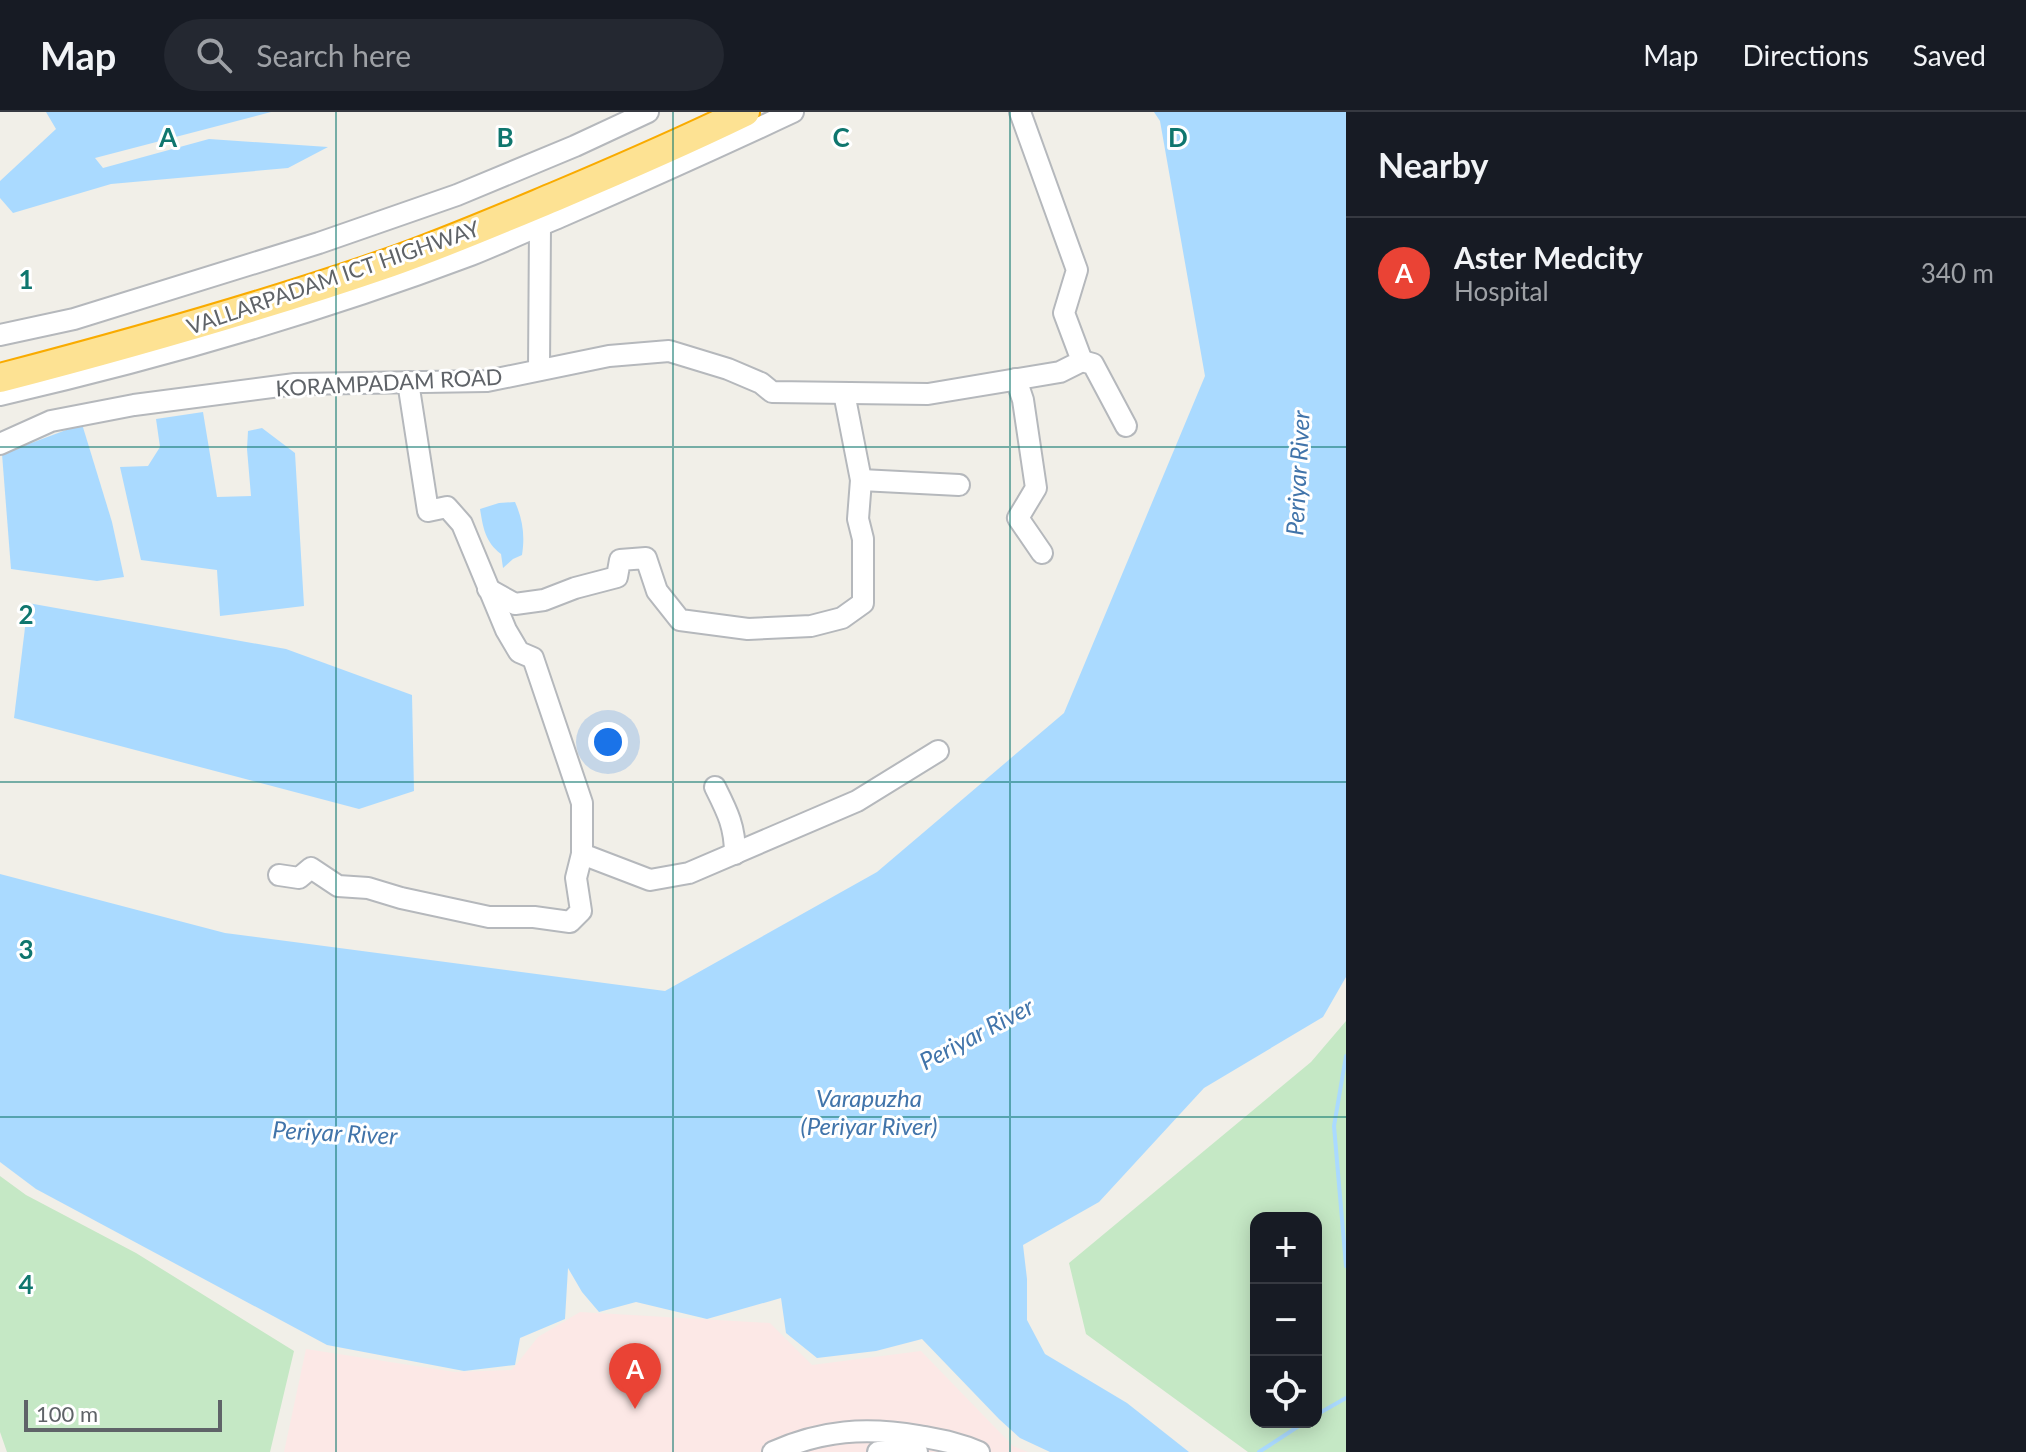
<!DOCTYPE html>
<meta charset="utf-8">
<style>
body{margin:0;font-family:Lato,sans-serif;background:#242831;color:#f1f3f6}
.controls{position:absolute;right:24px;bottom:24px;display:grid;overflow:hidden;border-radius:16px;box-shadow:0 4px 20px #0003}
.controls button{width:72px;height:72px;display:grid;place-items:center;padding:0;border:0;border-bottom:2px solid #363941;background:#171b24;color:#f1f3f6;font:40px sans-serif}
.scale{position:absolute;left:24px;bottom:20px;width:198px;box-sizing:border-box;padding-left:8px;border:4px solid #5f6368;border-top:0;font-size:22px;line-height:28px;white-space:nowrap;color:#5f6368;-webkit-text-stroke:6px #fff;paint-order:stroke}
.you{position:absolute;left:608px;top:630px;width:28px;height:28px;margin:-20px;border:6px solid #fff;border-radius:50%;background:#1a73e8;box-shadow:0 0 0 12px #1a73e833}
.badge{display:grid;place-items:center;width:52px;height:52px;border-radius:50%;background:#ea4335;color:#fff;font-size:26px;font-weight:700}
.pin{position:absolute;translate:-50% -66px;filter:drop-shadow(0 2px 4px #0008)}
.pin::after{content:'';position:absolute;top:42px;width:28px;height:24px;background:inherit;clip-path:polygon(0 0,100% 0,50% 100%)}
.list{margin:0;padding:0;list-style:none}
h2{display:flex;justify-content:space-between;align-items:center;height:104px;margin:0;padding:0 32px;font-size:34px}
h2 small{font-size:26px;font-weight:400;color:#9ea1a6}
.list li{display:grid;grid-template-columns:52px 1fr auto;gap:24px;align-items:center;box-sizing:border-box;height:112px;padding:0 32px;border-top:2px solid #363941}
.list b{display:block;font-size:30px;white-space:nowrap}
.list p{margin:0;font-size:26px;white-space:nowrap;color:#9ea1a6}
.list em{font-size:26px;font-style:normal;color:#9ea1a6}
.icon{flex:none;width:44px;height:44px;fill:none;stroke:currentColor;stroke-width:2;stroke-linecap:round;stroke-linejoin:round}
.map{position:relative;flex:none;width:1346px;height:1340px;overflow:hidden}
header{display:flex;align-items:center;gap:48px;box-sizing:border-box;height:112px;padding:0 40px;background:#171b24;border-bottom:2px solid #363941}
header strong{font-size:38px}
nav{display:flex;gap:44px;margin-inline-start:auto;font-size:28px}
.search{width:560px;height:72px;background:#242831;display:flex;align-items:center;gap:20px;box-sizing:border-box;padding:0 28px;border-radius:44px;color:#9ea1a6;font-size:30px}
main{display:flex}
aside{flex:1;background:#171b24}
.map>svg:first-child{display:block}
</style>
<header>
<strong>Map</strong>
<div class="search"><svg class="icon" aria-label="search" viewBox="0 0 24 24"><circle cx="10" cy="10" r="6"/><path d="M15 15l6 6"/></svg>Search here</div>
<nav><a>Map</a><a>Directions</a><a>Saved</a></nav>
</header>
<main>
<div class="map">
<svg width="1346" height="1340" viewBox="0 0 1346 1340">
<rect width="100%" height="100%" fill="#f1efe8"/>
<path fill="#fce8e6" d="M580,1200L770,1211L812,1253L921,1239L1013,1334L1028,1340H284L306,1237L455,1260L512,1258L538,1225Z"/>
<g fill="#c5e8c5" fill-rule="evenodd">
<path d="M1346,909V1340H1248L1086,1222L1069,1151L1311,950ZM1316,1106V1310H1256V1106Z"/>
<path d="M0,1064L26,1083L136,1141L294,1239L270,1340H7L0,1320Z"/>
</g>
<g fill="#aadaff">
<path d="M46,0H271L95,46L103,56L209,27L328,35L288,56L111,72L13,101L0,86V69L56,17Z"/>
<path d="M1154,0H1346V865L1323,905L1204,976L1099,1090L1023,1133L1027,1167V1208L1045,1242L1127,1291L1189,1340H1050L1020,1326L999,1307L922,1227L876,1239L817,1246L786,1221L781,1186L707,1207L636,1190L599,1200L582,1180L568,1156L565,1207L520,1226L515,1253L464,1259L327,1233L36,1077L0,1050V762L225,821L665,879L877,760L1064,601L1205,264L1160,9Z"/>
<path d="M203,300L217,385L251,384L247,337L248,319L262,316L295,341L304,494L220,504L217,458L141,448L120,355L148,354L160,335L156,307Z"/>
<path d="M82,312L112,410L124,465L97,469L11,457L2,342Z"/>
<path d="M515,390C523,408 525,424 522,443L513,447L503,456L501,442C485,430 483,415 480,397L499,391Z"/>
<path d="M28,491L286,537L412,583L414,679L359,697L14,606Z"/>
</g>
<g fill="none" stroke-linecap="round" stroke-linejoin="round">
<g stroke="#aadaff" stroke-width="4">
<path d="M1346,944L1334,1014L1346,1154"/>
<path d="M1316,1303L1346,1286"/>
<path d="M1259,1340L1305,1310"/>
</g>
<defs>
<g id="minor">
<path d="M0,223L74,207L319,131L457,83L575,34L648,0"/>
<path d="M1082,249L1093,252L1126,314"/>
<path d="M539,258L540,113"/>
<path d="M1016,267L1023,288L1036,376L1018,406L1042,441"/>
<path d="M0,283C160,246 317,201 471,143C501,131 531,117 560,105C638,71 716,36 793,0"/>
<path d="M0,332L51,309L134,293L295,272L487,269L609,244L669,239L728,257L761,271L772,280L928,282L1060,260L1082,249L1064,201L1077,158L1020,0"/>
<path d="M861,368L959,373"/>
<path d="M488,477L515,492L544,488L575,476L617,465L620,448L646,446L657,479L680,508L748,517L811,514L842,506L863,491V427L858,407L861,368L844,281"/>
<path d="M715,675C727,699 735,714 735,742"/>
<path d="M582,742L650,768L689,761L857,689L938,639"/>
<path d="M279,763L299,766L311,756L338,774L368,776L401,786L489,805H534L570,810L581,799L576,766L582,742V691L533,546L519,540L506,518L462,412L447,395L428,399L408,270"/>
<path d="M773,1340C822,1318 866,1315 919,1324C940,1328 959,1331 979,1340"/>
<path d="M878,1340L913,1339L917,1340"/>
</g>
<path id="highway" d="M0,266C131,232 261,195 389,151C446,131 502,107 557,84C621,57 683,30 745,0"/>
</defs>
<use href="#minor" stroke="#b5b8bc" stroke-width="24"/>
<use href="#highway" stroke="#f9ab00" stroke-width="32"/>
<use href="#minor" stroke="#fff" stroke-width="20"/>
<use href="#highway" stroke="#fde293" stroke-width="28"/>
</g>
<path fill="none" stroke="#0f766e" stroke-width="2" stroke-opacity="0.55" d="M336,0V1340M673,0V1340M1010,0V1340M0,335H1346M0,670H1346M0,1005H1346"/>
<g text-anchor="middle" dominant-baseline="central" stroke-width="6" stroke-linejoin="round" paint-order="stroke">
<g font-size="22" fill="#5f6368" stroke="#fff">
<text transform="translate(333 165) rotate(-19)">VALLARPADAM ICT HIGHWAY</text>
<text transform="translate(389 270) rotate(-3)">KORAMPADAM ROAD</text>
</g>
<g font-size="24" font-style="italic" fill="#4174aa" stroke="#fff">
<text transform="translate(1297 361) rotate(-87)">Periyar River</text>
<text transform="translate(976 921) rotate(-28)">Periyar River</text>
<text x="869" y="985">Varapuzha<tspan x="869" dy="28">(Periyar River)</tspan></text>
<text transform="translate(335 1020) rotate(3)">Periyar River</text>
</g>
</g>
<g font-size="26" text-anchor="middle" font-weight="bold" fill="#0f766e" stroke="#fff" stroke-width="6" stroke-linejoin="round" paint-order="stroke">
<text x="168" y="35">A</text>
<text x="505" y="35">B</text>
<text x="841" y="35">C</text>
<text x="1178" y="35">D</text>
<text x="26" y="177">1</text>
<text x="26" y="512">2</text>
<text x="26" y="847">3</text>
<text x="26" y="1182">4</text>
</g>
</svg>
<div class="controls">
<button>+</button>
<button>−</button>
<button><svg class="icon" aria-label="locate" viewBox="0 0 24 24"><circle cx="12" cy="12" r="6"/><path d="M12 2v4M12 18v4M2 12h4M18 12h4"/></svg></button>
</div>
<div class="scale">100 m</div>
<div class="you"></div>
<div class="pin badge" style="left:635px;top:1297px">A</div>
</div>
<aside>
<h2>Nearby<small></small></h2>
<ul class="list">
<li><span class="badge">A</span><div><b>Aster Medcity</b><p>Hospital</p></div><em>340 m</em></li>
</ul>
</aside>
</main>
